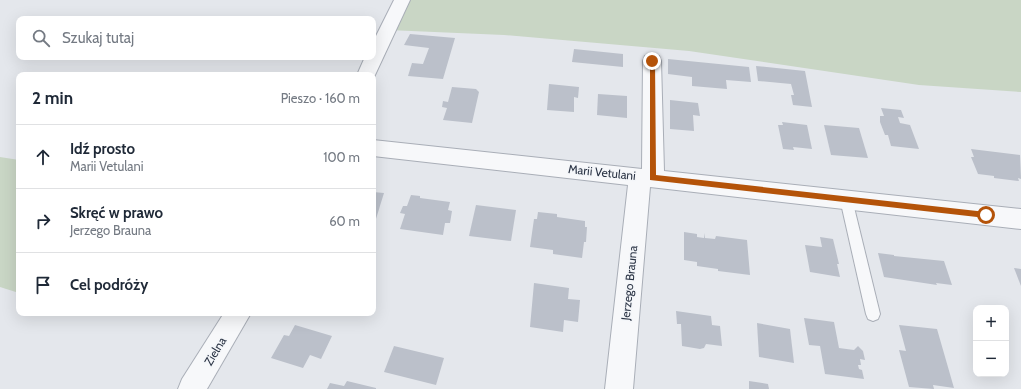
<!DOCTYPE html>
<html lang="pl">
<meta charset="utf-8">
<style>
body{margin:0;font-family:Cabin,sans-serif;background:#f6f6f7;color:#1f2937}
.controls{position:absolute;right:12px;bottom:12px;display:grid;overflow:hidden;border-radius:8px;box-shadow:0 4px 16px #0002}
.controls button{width:36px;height:36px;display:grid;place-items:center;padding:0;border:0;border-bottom:1px solid #e0e1e3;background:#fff;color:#1f2937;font:20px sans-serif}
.stop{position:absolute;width:12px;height:12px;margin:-9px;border:3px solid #b45309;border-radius:50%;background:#fff}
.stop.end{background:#b45309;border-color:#fff;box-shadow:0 1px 4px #0008}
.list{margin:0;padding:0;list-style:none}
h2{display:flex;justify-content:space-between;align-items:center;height:52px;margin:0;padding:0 16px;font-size:17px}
h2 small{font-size:13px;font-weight:400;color:#747a83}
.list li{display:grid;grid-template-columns:26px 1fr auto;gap:12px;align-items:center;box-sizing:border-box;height:64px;padding:0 16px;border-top:1px solid #e0e1e3}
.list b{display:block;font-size:15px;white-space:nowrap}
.list p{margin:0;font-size:13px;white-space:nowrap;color:#747a83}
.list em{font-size:13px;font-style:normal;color:#747a83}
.icon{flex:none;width:22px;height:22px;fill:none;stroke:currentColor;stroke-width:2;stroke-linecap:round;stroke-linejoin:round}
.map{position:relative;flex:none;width:1021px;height:389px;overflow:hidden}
.search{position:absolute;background:#fff;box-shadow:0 4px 16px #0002;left:16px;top:16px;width:360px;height:44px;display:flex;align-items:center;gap:10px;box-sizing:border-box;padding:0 14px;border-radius:8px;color:#747a83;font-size:15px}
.panel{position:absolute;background:#fff;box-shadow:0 4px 16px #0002;left:16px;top:72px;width:360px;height:244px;border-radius:8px}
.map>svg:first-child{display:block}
</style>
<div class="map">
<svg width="1021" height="389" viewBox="0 0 1021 389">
<rect width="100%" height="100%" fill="#e4e7ec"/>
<g fill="#c9d6c5">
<path d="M402,0H1021V92L919,85L689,51L504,35L388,30Z"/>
<path d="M0,157L19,160V293L0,287Z"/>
</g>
<g fill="#bbc0ca">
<path d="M410,34L455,38L443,79L408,76L412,63L423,64L429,48L404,45Z"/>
<path d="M574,49L623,54V67L572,62Z"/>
<path d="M668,59L749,67L751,82L726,80L727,89L692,86V77L668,74Z"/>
<path d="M756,66L805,71L812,107L793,105L791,95H794L791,84L758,81Z"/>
<path d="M549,84L579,87L578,98L574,97V112L547,110Z"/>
<path d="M452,87L476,89L479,92L472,123L443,120L447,108L442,107L443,101L448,102Z"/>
<path d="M598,94L627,96V118L597,115Z"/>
<path d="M670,100L698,103L700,116L693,115L694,131L670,129Z"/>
<path d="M881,108L901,110L904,118L898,117L900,123L910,125L919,149L891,146L888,135H885L880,122V116H884Z"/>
<path d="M782,122L807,125L812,149L793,147L794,150L783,149L778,125H783Z"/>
<path d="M824,125L859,128L868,158L831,155Z"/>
<path d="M971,149L1020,155L1021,179L1018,178L1019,181L994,178V176L978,174L971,157H974Z"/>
<path d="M373,192L384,193L375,222H373Z"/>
<path d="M411,195L420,196V198L450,202L448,210L452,211L450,223H445L443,235L400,229L405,214L400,213L403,206H407Z"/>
<path d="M476,205L516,210L511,241L469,236Z"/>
<path d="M538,212L557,214V217L585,221V227H587L586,242H584L582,258L553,254V250L530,247L534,219H537Z"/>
<path d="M684,232L697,234V237L704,238L705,233V238L715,239L716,236L747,240L750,275L718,271V269L697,266V262L684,260Z"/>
<path d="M820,237L833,239L839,264H837L840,277L810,272L805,245L822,247Z"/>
<path d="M878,253L894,255V256L944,261L952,285L936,283L937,285L884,277Z"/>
<path d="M1014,268L1021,269V286Z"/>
<path d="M534,283L569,288L568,299L580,300L578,322L564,320L563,332L530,327Z"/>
<path d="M676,311L711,316L712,325L720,326L722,346L706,344L704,348L700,349L682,346L681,324H677Z"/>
<path d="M804,318L834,322L839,348L854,350L858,346L863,351L865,360L860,359L861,365H858L859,369L862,370L864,379L825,374L820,346L809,345Z"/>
<path d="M757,323L790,329L794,363L759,357Z"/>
<path d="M295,325L332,336L321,359L310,355L303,368L271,358L284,335L289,336Z"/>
<path d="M899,325L937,329L954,388L933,385L934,389L909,387L899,350L906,351Z"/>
<path d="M394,346L444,358L436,385L384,372Z"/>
<path d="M347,381L376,388V389H327L330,383L344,386Z"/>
<path d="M749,381L768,384L769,389H749Z"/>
</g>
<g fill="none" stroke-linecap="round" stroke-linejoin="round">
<defs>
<path id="lane" d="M846,194L850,195L852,199L880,314L878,319L873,321L868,319L866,314L840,199L842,195Z"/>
<g id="street">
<path d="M394,0H410L375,75L373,79V75H357L365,57H373V42Z"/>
<path d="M652,55L659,56L661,61L664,171L1021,209V229L650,187L633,389H605L628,185L373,156V140L642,169L643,61L645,56Z"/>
<path d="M224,313H251L207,389H178L182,379Z"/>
</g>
</defs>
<use href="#lane" stroke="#a9aeb7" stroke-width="2"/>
<use href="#street" stroke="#a9aeb7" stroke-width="2"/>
<use href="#lane" fill="#f7f8fa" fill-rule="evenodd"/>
<use href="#street" fill="#f7f8fa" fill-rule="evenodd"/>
</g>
<path fill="#b45309" d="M650,59L655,61L656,175L986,212L989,215L986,218L650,180Z"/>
<g text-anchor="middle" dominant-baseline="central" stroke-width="3" stroke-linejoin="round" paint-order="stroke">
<g font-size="12" fill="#2b3445" stroke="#f4f6f9">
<text transform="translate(602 172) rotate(6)">Marii Vetulani</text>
<text transform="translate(629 283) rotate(-84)">Jerzego Brauna</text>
<text transform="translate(215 351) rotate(-59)">Zielna</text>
</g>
</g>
</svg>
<div class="controls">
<button>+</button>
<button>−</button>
</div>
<div class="stop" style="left:986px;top:215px"></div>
<div class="stop end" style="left:652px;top:61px"></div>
<div class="search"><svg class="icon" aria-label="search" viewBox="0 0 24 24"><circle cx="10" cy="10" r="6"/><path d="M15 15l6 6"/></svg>Szukaj tutaj</div>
<section class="panel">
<h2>2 min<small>Pieszo · 160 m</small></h2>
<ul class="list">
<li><svg class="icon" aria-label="ahead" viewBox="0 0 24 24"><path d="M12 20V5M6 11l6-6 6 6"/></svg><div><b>Idź prosto</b><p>Marii Vetulani</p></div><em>100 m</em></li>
<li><svg class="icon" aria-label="right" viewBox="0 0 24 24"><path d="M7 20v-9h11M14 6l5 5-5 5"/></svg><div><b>Skręć w prawo</b><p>Jerzego Brauna</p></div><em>60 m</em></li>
<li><svg class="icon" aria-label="arrive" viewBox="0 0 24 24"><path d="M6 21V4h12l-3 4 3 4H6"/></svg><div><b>Cel podróży</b></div></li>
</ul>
</section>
</div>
